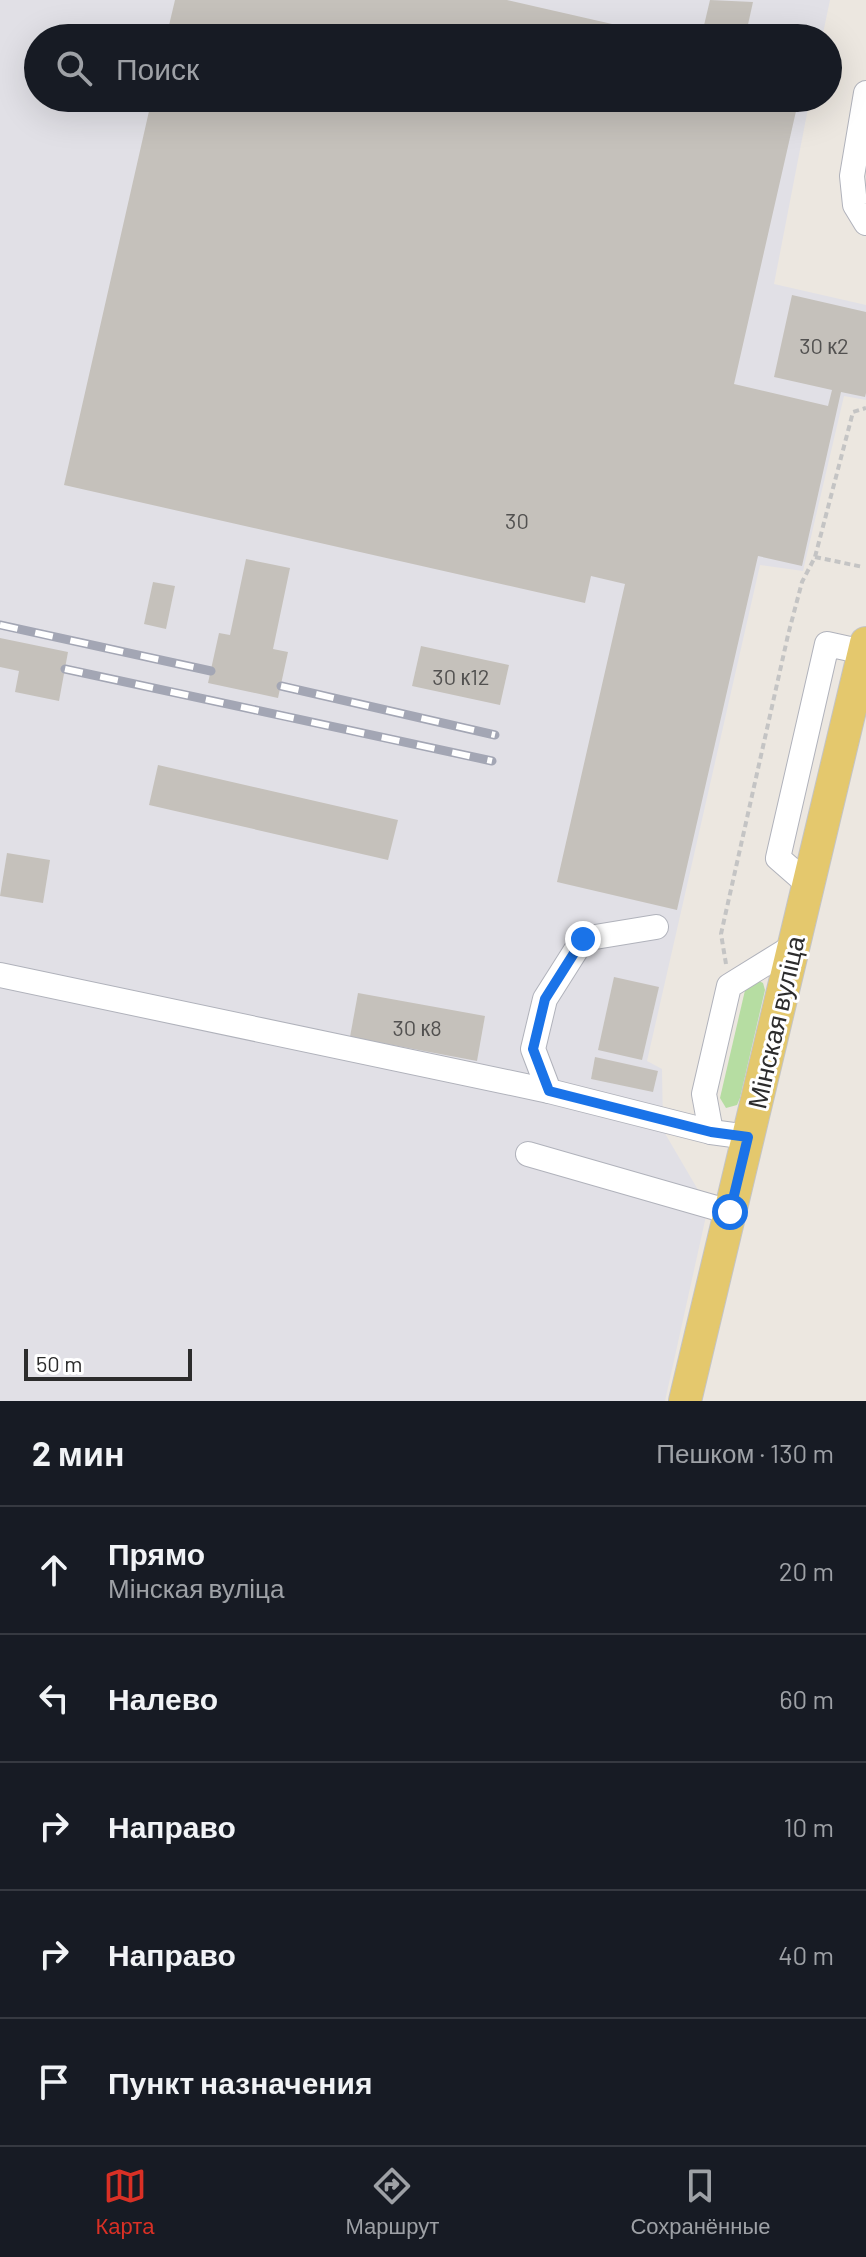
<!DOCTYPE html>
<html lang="ru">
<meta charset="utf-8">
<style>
body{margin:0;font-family:Barlow,sans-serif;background:#242831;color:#f1f3f6}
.scale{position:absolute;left:24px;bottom:20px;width:168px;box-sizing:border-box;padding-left:8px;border:4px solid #2c2c2c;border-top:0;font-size:22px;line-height:28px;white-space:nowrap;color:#2c2c2c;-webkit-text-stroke:6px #fff;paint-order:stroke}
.stop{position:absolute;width:24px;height:24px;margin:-18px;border:6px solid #1a73e8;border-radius:50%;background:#fff}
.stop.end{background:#1a73e8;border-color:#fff;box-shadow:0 2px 8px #0008}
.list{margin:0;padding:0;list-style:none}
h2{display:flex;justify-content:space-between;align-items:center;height:104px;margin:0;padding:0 32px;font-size:34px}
h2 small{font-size:26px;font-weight:400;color:#9ea1a6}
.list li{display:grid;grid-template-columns:52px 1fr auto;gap:24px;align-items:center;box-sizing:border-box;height:128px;padding:0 32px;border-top:2px solid #363941}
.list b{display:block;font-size:30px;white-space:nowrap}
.list p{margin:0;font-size:26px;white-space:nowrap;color:#9ea1a6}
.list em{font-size:26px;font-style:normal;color:#9ea1a6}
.icon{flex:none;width:44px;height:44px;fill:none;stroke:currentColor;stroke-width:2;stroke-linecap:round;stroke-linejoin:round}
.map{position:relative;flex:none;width:866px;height:1401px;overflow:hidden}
.search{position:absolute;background:#171b24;box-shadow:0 8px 32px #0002;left:24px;right:24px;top:24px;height:88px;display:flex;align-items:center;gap:20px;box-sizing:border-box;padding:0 28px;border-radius:44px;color:#9ea1a6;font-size:30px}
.sheet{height:744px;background:#171b24}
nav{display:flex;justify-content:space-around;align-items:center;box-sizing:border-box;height:112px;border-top:2px solid #363941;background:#171b24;font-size:22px;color:#9ea1a6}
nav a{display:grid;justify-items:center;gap:4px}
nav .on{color:#d93025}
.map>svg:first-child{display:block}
</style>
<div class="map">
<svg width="866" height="1401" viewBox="0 0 866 1401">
<rect width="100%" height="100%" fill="#ece7e0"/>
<path fill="#e1e0e6" d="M0,0H830L822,38H38V98H810L774,284L866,305V400L844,396L803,571L760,565L647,1061L662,1069L663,1130L708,1207L665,1401H0Z"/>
<path fill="#b6dda2" d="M757,980L763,983L765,990L740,1098L737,1105L726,1108L720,1098L746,986Z"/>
<g fill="#c5c1bb">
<path d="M175,0H507L669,37L166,38Z"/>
<path d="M710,0L753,2L745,38H701Z"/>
<path d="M152,98H799L734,384L828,406L832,390L774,377L792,295L866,312V393L865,397L841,392L802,566L758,556L677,910L557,882L625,584L591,576L585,603L64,485Z"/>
<path d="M246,559L290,568L273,649L288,652L278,698L208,683L219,633L230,635Z"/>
<path d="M153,582L175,586L166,629L144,624Z"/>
<path d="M0,638L68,652L59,701L15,692L19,671L0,667Z"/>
<path d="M421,646L509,665L500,705L412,686Z"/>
<path d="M158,765L398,820L388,860L149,805Z"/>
<path d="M7,853L50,860L43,903L0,896Z"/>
<path d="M614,977L659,987L642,1060L598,1050Z"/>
<path d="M358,993L485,1016L477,1061L350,1037Z"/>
<path d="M595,1057L658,1071L653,1092L591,1079Z"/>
</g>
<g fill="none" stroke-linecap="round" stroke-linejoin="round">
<defs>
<g id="minor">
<path d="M866,93L852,176L855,205L866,223"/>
<path d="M810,886L778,858L827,644L864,652"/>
<path d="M656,927L583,939L545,999L533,1049L549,1091L711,1132L748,1137"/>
<path d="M0,975L549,1091"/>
<path d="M711,1132L704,1094L729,986L792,947"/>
<path d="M528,1154L730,1212"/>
</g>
<path id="major" d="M685,1401L866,643"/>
</defs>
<use href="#minor" stroke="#b0b2bb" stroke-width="26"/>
<use href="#major" stroke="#c4c4c4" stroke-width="34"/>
<g stroke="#c4c4c4" stroke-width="4" stroke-dasharray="6 4" stroke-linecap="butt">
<path d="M815,557L863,567"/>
<path d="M726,964L721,934L788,635L802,582L815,557L853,412L866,408"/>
</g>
<use href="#minor" stroke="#fff" stroke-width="24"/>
<use href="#major" stroke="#e4c86d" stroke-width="32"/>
<defs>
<g id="rail">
<path d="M0,625L211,671"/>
<path d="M65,669L492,761"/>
<path d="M281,686L495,735"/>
</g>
</defs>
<use href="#rail" stroke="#a3a6b4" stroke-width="9"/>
<use href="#rail" stroke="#fff" stroke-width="6" stroke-dasharray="18" stroke-linecap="butt"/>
</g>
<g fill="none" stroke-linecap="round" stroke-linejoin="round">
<path stroke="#1a73e8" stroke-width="10" d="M583,939L545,999L533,1049L549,1091L711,1132L748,1137L730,1212"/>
</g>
<g text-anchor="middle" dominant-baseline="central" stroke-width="6" stroke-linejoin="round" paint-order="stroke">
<g font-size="22" fill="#525150">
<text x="824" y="345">30 к2</text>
<text x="517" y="520">30</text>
<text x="461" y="676">30 к12</text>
<text x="417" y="1027">30 к8</text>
</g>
<g font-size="26" fill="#2c2c2c" stroke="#fff">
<text transform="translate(775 1022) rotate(-77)">Мінская вуліца</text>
</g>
</g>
</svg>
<div class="scale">50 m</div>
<div class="stop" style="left:730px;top:1212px"></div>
<div class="stop end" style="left:583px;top:939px"></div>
<div class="search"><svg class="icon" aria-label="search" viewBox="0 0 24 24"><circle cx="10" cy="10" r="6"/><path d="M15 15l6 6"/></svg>Поиск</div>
</div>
<section class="sheet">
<h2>2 мин<small>Пешком · 130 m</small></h2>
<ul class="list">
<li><svg class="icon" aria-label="ahead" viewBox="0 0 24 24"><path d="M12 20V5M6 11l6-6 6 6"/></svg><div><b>Прямо</b><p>Мінская вуліца</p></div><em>20 m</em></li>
<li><svg class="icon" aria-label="left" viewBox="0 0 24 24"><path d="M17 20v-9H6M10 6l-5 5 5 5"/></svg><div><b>Налево</b></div><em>60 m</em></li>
<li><svg class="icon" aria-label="right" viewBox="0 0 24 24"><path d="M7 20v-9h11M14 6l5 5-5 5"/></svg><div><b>Направо</b></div><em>10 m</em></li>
<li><svg class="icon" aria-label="right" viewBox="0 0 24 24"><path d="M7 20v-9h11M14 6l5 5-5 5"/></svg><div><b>Направо</b></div><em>40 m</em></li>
<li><svg class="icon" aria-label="arrive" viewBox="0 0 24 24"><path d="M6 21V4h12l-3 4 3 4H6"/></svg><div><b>Пункт назначения</b></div></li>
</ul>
</section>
<nav>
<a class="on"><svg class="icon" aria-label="map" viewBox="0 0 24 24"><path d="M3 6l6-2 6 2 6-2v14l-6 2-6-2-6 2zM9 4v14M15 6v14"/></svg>Карта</a>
<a><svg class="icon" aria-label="directions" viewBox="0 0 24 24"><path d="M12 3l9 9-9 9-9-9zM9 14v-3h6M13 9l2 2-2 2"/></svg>Маршрут</a>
<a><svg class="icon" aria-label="saved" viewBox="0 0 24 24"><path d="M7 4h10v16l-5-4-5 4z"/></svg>Сохранённые</a>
</nav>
